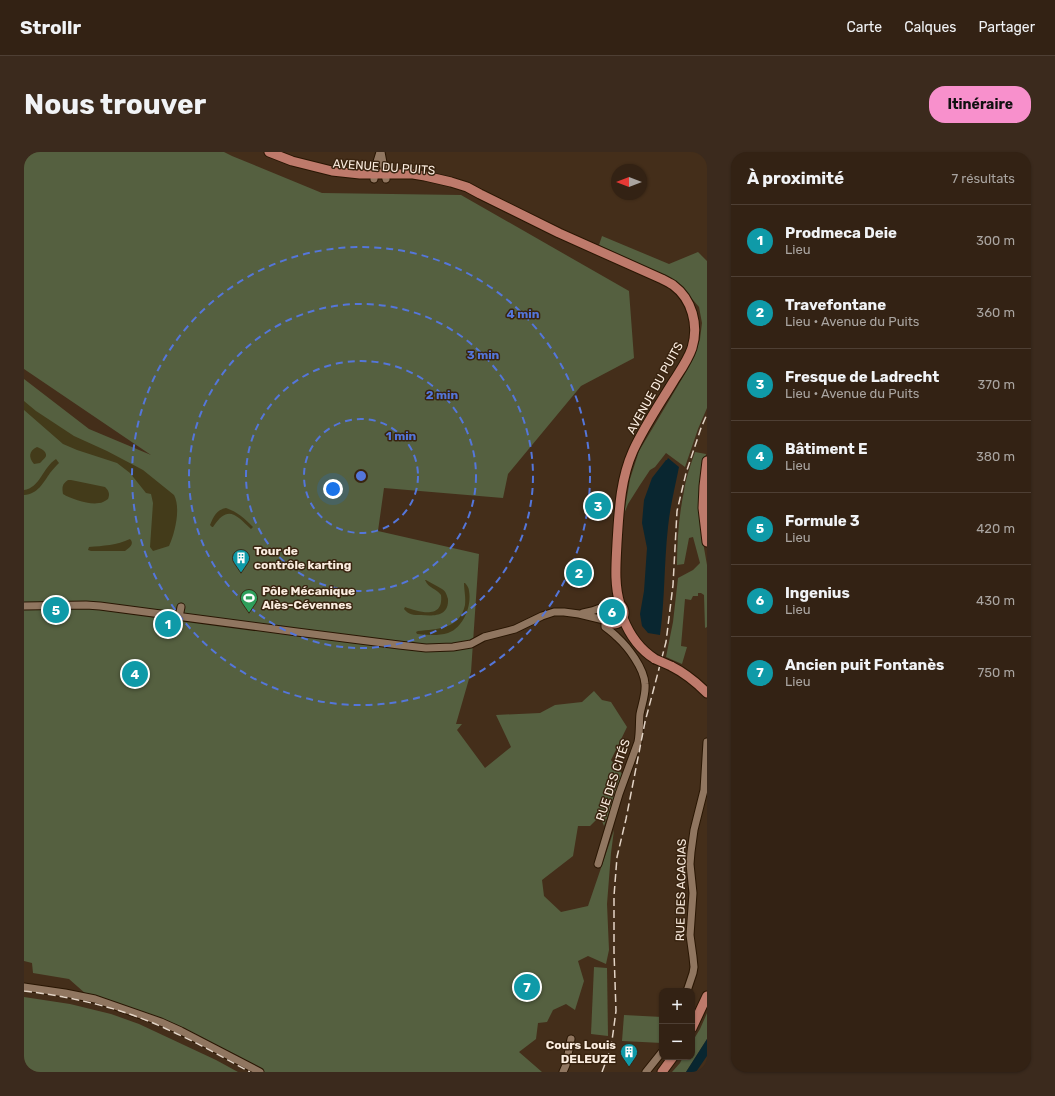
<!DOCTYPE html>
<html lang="fr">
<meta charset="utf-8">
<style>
body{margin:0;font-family:Rubik,sans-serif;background:#3b2a1d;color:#f1f3f6}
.controls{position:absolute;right:12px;bottom:12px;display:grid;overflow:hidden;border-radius:8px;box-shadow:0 1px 3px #0004}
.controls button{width:36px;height:36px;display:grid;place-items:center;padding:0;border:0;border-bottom:1px solid #4e3f34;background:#332214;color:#f1f3f6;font:20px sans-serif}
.compass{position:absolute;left:587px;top:12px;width:36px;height:36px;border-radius:50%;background:#332214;box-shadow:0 1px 3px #0004;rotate:270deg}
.you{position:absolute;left:309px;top:337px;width:14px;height:14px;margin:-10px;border:3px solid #fff;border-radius:50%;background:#1a73e8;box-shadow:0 0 0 6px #1a73e833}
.badge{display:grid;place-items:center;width:26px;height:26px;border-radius:50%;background:#f890cc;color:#fff;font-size:13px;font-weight:700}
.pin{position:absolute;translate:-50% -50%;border:2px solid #fff;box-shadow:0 1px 4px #0006}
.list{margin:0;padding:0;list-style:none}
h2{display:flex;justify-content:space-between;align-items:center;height:52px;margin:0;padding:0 16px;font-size:17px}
h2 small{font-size:13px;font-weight:400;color:#a9a4a0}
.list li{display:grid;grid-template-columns:26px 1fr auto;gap:12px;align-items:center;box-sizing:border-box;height:72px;padding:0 16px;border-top:1px solid #4e3f34}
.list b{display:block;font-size:15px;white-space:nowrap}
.list p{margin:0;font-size:13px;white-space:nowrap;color:#a9a4a0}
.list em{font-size:13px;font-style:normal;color:#a9a4a0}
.map{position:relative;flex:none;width:683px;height:920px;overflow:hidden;border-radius:16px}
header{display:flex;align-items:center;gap:24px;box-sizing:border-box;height:56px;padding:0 20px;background:#332214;border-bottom:1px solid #4e3f34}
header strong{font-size:19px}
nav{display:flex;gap:22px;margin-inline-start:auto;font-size:14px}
.intro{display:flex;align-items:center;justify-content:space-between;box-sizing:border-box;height:96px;padding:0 24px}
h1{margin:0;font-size:28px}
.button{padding:10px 18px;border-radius:16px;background:#f890cc;color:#111;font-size:14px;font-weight:700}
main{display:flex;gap:24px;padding:0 24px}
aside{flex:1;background:#332214;border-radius:16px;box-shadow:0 1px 3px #0004}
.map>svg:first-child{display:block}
</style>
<header>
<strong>Strollr</strong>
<nav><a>Carte</a><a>Calques</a><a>Partager</a></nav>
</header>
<div class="intro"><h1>Nous trouver</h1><a class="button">Itinéraire</a></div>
<main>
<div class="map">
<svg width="683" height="920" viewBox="0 0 683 920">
<rect width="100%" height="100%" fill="#442e1a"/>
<g fill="#556040">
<path d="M0,0H200L208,4L298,41L437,43L605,139L610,206L557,234L484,322L479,346L360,336L354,379L455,402L447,520L432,572H438L433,578L461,616L487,595L472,563L516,561L531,553L558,550L570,539L578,548L587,550L603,575L587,608L599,623L580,674L576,664L566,674H554L549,704L518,728L520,744L537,760L564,754L590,678L587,701L583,752L585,798L582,812L564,804L554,809L560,829L551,858L542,852L529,858L523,870L514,871L512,887L495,900L518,920H233L157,879L62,842L45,827L9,821L8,811L0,809V227L65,277L127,303L0,217Z"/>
<path d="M578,84L645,112L674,100L683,109V256L674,277L661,315L642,301L631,315L626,318L616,333L604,352L600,362L606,327L615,299L665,215L671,203L676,187L678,171L675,155L663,141L645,125L575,93Z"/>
<path d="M671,300L682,302L676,334V373L683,413V475L681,476L680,443L677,441H674V444H669L667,448L661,447L657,494L663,495L658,512L642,505L649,470L654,426L669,418L676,411L669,385L665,386L660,412L653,413C653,388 655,363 660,339C662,325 667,312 671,300Z"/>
<path d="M570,815L583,816L584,884L567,882Z"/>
<path d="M0,845L46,852L87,862L115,872L192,908L214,920H0Z"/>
<path d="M683,861V887L662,920H648L656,911L659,905H668V890L676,877Z"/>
<path d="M600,863L638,865V891L598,889Z"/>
</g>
<g fill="#433b1a">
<path d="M0,249L12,259L50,284L83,299L119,318L150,343C157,356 151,381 145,394L129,399L126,395L129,351L127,342L122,341L106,321L93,311L53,298L39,292L0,258Z"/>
<path d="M13,295C16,296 23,299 22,304C22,305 17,310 16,311L10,312C4,305 5,299 13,295Z"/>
<path d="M32,307L35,311C32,314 29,317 26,321C19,331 14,342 0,343V338C16,336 19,315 32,307Z"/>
<path d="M44,328H47L81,335C85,339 86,342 84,347C81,349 78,351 75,351C65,353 47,347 39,342C38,335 38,332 44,328Z"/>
<path d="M202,356C214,360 221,367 229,375L227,377C212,363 204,352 189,375H188L186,373C190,364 192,358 202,356Z"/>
<path d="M106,387C111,392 105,396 101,399H67L64,398L65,395C79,394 93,393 106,387Z"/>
<path d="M401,428H402C407,431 413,434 418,437C422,439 423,444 424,447C425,465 409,464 397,463C389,463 385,463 380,457L381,455C395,460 420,468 417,443C412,436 405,437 401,428Z"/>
<path d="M440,431H441C443,433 445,436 445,439C448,454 439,476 424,481C414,484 403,483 393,482L392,480L394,479C413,477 436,477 441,453C442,445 440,438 440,431Z"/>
</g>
<g fill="#092630">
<path d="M644,306L655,315C651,335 646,355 644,375C640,411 641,447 636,483L624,481L618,474L616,462L620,439L623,396L618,371L620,348L628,326L642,308H643Z"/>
<path d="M683,887V904L672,920H662Z"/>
</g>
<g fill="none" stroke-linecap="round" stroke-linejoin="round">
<defs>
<g id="minor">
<path d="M357,0L362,27"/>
<path d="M350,27L352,13L356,0"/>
<path d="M0,454L62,453L76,454L273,480L375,493L402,496L429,495L447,492L460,485L491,477L518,464L530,460H540L555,462L580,468"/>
<path d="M559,461L568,459L579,455"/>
<path d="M155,465L157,455"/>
<path d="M574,712L595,642L614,590C616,580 615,571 616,562C618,552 622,542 621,532C620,516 604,495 593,485C589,481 585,478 581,475V473L583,470"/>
<path d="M0,835L41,841L71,847L137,870L157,879L236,920"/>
<path d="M663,839L669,821L670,815L669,805L666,783L669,741L666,712L667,700L670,678L680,638L683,590"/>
<path d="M539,920L542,913L547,887"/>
<path d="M622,920L638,900"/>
</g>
<g id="major">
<path d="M245,0L268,9L308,19L336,22H389L401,24L427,30L443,35L456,42L535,81L638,127C642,129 646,131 649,133C668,147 675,173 668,196C664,208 656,219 649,230C635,253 620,275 609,299C596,328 595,360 593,391C592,412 590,432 596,452"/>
<path d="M683,309L680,334L679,356L683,390"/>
<circle cx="589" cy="461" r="11"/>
<path d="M599,466C606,484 615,497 631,507"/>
<path d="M647,514C661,521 672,530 683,541"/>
<path d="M668,876L683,844"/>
<path d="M638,920L649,905"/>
</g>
</defs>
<use href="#minor" stroke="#291603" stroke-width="9"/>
<use href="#major" stroke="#291603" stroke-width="11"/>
<use href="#minor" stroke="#907660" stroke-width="7"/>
<use href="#major" stroke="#be7a6b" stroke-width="9"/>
<g stroke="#e3d4c6" stroke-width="1.5" stroke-dasharray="8 4" stroke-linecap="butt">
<path d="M0,839C51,845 101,857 147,879C174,891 200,906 226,920"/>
<path d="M578,920L587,896L592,859L590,800V744L593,705L602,667L621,570L642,490L649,433L653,359L662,321L677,276L683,262"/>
</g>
<defs>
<path id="major-bridge" d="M631,507L647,514"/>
</defs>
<use href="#major-bridge" stroke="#291603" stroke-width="11" stroke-linecap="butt"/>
<use href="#major-bridge" stroke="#be7a6b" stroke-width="9"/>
</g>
<g fill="none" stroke="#5476da" stroke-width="2" stroke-dasharray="7 5">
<circle cx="337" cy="324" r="57"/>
<circle cx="337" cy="324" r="115"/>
<circle cx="337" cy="324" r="172"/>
<circle cx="337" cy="324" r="229"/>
</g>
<defs>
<symbol id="building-pin" viewBox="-11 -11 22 30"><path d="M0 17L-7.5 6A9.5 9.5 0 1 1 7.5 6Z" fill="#0f9aa8" stroke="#392410"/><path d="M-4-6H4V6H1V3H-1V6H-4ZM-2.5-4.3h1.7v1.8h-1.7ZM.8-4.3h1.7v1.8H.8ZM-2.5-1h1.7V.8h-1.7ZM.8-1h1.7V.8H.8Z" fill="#fff"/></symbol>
<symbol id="stadium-pin" viewBox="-11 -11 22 30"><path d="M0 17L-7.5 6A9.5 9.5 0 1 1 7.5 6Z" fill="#2e9e5b" stroke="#392410"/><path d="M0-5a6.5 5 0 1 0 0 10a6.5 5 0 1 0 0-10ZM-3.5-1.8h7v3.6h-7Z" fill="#fff"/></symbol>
</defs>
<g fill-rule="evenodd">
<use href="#building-pin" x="207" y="396" width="20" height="27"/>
<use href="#stadium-pin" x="215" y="436" width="20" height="27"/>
<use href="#building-pin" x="595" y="890" width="20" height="27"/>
</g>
<g text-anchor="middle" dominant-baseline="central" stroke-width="3" stroke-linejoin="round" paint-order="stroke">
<g font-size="12" fill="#fbede0" stroke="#392410">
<text transform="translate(360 15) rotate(4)">AVENUE DU PUITS</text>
<text transform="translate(631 236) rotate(-61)">AVENUE DU PUITS</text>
<text transform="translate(589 628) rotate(-72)">RUE DES CITÉS</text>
<text transform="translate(657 738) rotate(-89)">RUE DES ACACIAS</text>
</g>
<g font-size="12" font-weight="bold" fill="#fbede0" stroke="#392410" text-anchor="start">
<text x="230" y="399">Tour de<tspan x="230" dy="14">contrôle karting</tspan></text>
<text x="238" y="439">Pôle Mécanique<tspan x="238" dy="14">Alès-Cévennes</tspan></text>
<text x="592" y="893" text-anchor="end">Cours Louis<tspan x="592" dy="14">DELEUZE</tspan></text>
</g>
</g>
<circle cx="337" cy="324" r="6" fill="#5476da" stroke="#392410" stroke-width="2"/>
<g font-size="12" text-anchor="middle" font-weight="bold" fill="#5476da" stroke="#392410" stroke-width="3" stroke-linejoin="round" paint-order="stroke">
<text x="499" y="166">4 min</text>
<text x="459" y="207">3 min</text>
<text x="418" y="247">2 min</text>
<text x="377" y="288">1 min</text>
</g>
</svg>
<div class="controls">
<button>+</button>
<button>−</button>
</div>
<svg class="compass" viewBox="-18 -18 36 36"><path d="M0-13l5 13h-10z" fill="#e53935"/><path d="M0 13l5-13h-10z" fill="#a9a4a0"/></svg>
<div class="you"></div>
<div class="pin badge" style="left:144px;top:472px;background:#0f9aa8">1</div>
<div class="pin badge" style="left:555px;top:421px;background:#0f9aa8">2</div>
<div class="pin badge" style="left:574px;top:354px;background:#0f9aa8">3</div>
<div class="pin badge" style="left:111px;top:522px;background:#0f9aa8">4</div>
<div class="pin badge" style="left:32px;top:458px;background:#0f9aa8">5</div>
<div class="pin badge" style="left:588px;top:460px;background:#0f9aa8">6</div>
<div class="pin badge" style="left:503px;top:835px;background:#0f9aa8">7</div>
</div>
<aside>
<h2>À proximité<small>7 résultats</small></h2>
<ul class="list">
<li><span class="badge" style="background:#0f9aa8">1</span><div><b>Prodmeca Deie</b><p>Lieu</p></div><em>300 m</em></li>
<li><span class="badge" style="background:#0f9aa8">2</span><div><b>Travefontane</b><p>Lieu · Avenue du Puits</p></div><em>360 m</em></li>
<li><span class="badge" style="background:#0f9aa8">3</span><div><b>Fresque de Ladrecht</b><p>Lieu · Avenue du Puits</p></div><em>370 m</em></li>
<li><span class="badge" style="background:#0f9aa8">4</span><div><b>Bâtiment E</b><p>Lieu</p></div><em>380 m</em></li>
<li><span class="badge" style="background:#0f9aa8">5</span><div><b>Formule 3</b><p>Lieu</p></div><em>420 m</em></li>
<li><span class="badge" style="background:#0f9aa8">6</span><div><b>Ingenius</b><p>Lieu</p></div><em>430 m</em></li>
<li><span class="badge" style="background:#0f9aa8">7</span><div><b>Ancien puit Fontanès</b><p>Lieu</p></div><em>750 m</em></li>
</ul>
</aside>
</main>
